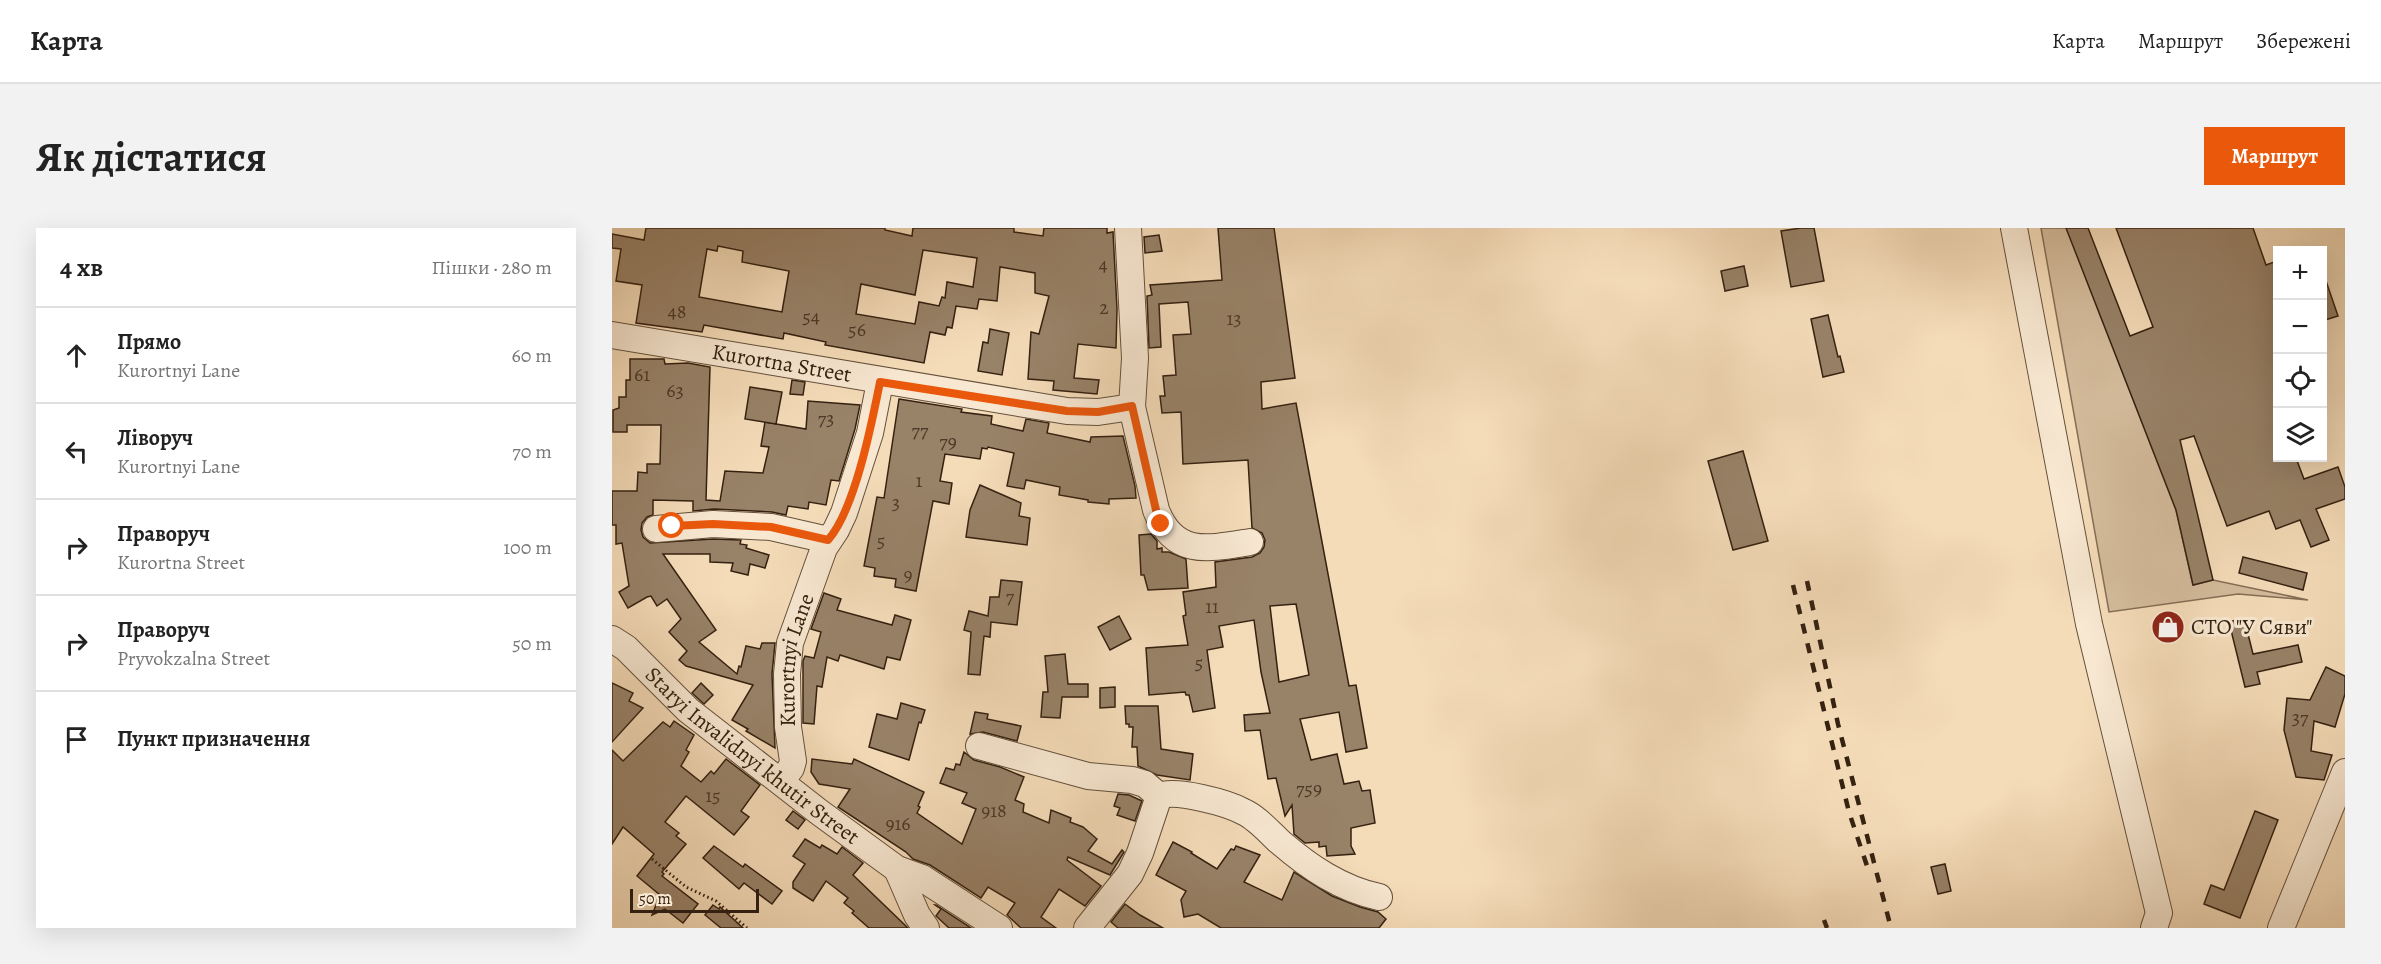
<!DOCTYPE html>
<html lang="uk">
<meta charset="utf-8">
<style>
body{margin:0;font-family:Alegreya,serif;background:#f2f2f2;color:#222}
.controls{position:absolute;right:18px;top:18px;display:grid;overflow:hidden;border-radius:0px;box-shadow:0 6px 24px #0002}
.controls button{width:54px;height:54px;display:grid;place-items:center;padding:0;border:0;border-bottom:2px solid #e0e0e0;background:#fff;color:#222;font:30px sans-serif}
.scale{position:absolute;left:18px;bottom:15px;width:129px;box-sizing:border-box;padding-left:6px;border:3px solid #342111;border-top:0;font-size:16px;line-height:21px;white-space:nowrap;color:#342111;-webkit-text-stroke:4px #f8e8d2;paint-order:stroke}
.stop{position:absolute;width:18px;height:18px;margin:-14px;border:4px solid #ea580c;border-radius:50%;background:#fff}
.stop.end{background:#ea580c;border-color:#fff;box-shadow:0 2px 6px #0008}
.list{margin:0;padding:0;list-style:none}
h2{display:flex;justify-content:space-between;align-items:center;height:78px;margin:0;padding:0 24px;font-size:26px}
h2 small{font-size:20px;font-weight:400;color:#767676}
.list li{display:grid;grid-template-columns:39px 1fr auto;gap:18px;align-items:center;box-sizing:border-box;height:96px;padding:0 24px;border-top:2px solid #e0e0e0}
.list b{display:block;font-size:22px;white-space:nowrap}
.list p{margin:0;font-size:20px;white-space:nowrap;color:#767676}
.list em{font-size:20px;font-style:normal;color:#767676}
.icon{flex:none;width:33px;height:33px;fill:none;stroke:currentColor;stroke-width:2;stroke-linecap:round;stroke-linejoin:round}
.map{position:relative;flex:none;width:1733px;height:700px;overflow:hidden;border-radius:0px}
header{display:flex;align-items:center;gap:36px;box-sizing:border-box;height:84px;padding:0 30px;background:#fff;border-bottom:2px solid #e0e0e0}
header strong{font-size:28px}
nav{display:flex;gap:33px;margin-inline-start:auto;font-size:21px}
.intro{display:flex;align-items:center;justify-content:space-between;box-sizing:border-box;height:144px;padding:0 36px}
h1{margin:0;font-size:42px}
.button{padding:15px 27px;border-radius:0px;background:#ea580c;color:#fff;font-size:21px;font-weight:700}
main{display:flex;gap:36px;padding:0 36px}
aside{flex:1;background:#fff;border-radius:0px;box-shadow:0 6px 24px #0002}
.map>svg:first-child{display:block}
</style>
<header>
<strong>Карта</strong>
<nav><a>Карта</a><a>Маршрут</a><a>Збережені</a></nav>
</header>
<div class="intro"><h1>Як дістатися</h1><a class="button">Маршрут</a></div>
<main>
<aside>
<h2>4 хв<small>Пішки · 280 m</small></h2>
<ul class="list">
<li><svg class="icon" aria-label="ahead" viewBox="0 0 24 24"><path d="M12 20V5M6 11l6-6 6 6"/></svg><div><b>Прямо</b><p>Kurortnyi Lane</p></div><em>60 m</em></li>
<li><svg class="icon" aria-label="left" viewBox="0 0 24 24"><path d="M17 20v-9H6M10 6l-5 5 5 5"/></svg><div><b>Ліворуч</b><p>Kurortnyi Lane</p></div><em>70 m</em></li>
<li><svg class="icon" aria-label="right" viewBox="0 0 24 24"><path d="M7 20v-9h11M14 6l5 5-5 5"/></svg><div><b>Праворуч</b><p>Kurortna Street</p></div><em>100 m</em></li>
<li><svg class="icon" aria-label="right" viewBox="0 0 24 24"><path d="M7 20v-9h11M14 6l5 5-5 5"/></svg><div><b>Праворуч</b><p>Pryvokzalna Street</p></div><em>50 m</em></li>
<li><svg class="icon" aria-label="arrive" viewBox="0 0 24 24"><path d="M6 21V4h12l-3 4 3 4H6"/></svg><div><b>Пункт призначення</b></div></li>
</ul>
</aside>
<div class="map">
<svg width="1733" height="700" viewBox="0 0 1733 700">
<rect width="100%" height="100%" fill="#f5dcb9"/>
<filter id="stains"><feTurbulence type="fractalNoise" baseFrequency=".00333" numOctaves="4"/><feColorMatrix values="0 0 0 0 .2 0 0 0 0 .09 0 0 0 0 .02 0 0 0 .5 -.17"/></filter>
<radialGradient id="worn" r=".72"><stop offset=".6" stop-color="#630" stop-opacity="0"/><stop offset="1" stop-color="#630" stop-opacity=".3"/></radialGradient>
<path fill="#d4bc9c" stroke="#846e56" stroke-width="1.5" d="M1429,0H1454L1461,15L1564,282L1581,357L1601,352L1696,372L1626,366L1497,384Z"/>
<g fill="#988268" stroke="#342111" stroke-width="1.5" fill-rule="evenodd">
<path d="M34,0H273V2L300,8L301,0H402V4L431,8L432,0H495V5L501,4L505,81L504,120L466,116L462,150L487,152L485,166L441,162L442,153L416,151L419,104L427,106L437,68L423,65V45L388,39L385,73L367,71L365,81L344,78L340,100L335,99L333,107L318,104L312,135L213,117L214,114L172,105L171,111L92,97L90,104L24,95L30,57L4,53L9,21L0,20V6L32,12ZM106,18L131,23L130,34L177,43L170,84L87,69L95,21L105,23ZM311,22L365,30L361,59L335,54L333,70L330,69L327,78L307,74L303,96L244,86L249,56L303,67Z"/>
<path d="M606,0H662L683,150L649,154L650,181L684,175L737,458L744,457L755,520L734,524L727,484L688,491L699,532L725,526L732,556L747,553L750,563L758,562L763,595L739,600V618L743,626L715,628L714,618L707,619V614L693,615L682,606L680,577L673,588L664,550L656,551L648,502L633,503L632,487L658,485L649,444L642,392L607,398L611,419L595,422L603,480L581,484L577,467H574L573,464L537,467L534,420L576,417L571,388L574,387L571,364L604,359L603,334L640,329L648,325L652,319L653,312L650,305L640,300L636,232L571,236L569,184L550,185L548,168H553L551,148L564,147L561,107L579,106L576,74L547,76L549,119L537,120L535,68L540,67L538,57L610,52ZM684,376L697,447L667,454L658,378Z"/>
<path d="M1189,0H1202L1212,53L1179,59L1169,3Z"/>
<path d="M1454,0H1476L1518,108L1541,99L1504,0H1641L1654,37L1665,33V230H1684L1692,251L1726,239L1733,259V271L1704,281L1717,312L1699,319L1688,292L1664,301L1657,283L1615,298L1582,208L1568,212L1601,352L1581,357L1564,282Z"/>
<path d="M547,7L550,23L533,25L532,9Z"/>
<path d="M1132,38L1136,58L1113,63L1109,43Z"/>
<path d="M1713,50L1726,88L1710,93V51Z"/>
<path d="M1216,87L1226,129L1228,128L1232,144L1211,149L1199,91Z"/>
<path d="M378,101L397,105L390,147L366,143L371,114L376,115Z"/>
<path d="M18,131H52L53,136L76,135L98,139L94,272L108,273L113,243L151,245L157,219L149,218L153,194L194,201L196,173L248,177L243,201L227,253L219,252L214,277L197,274L196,281L176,278L174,287L160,284L102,281L81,283V273L41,272V287L35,289L30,295L29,302L31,309L38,315L101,311L129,312L128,316L135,317L134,320L157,327L153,340L138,336L136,347L119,343L121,335L98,334V326H51L104,402L87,414L125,446L127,438L129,439L134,418L148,421L150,415H163L160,446L163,520L134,503L136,501L120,492L141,457L74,438L67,432L75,423L57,404L69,391L55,371L45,378L39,368L35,369L16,380L7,364L17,358L10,315L4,316V297H0V263H25L26,244L35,245V236H48L49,197H15V204H1V182L7,180V169H14V152H18Z"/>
<path d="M180,152L193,154L191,167L178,166Z"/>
<path d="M138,159L170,164L164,196L133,191Z"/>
<path d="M287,171L350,181L349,184L380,188L379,196L411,203L414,191L437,195L435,205L478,214L479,209L511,208L523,258L524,270L497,271V276L476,274V272L447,267L448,259L414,252L412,261L395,258L402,225L376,219L375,221L370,220L368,231L333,226L328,253L340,255L337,276L321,273L304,363L283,359L284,351L262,348L263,340L252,338L265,269L272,270Z"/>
<path d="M1131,223L1156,313L1121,322L1096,233Z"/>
<path d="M368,257L409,275L407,288L418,290L415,317L354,309L358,282Z"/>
<path d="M539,306L545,313V321L550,320V324H557L574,331L576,360L536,362L532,347H529L527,307Z"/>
<path d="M1631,329L1695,345L1691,362L1627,345Z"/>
<path d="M389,352L410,354L405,397L379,394L378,409L372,408L368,447L356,446L359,404L352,402L357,383L376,388L378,369H387Z"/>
<path d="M212,365L229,371L225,382L280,397L283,387L299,392L288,432L275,429L272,441L228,427L226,433L215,429L210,459L205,458L202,496L191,495V433L193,428L202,430L209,404L199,401Z"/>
<path d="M507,388L519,411L498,422L486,399Z"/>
<path d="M1632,390L1641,426L1686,417L1690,434L1645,444L1648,456L1633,459L1617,394Z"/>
<path d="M453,426L456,456H476V469H450L448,490L429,489L431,464H436L433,428Z"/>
<path d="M1714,439L1733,448V466L1723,499L1702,493L1699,523L1720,527L1712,552L1684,549L1672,502L1675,470L1698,472Z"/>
<path d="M0,455L21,465L17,473L31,480L0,514Z"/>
<path d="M89,455L101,467L92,476L80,465Z"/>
<path d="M503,459V479L488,480V460Z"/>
<path d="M289,475L313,482L309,495L307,494L297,532L257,519L265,486L285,491Z"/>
<path d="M513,478H546L549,521L581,526L578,552L545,547L526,538L525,519H520L521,499H517V496H514Z"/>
<path d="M363,484L376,486L375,491L409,498L405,513L371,504L358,506Z"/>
<path d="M62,493L82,507L74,522L77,524L69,538L89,554L99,543L102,546L114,531L148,557L129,583L137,589L122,607L74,568L53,594L67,605L64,608L74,616L50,644L52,646L50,648L86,676L71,695L53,681L40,687L48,667L25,648L42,626L11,599L0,616V522L11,533L51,494L58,499Z"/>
<path d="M352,524L362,532L388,539L412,549L403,572L412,576L411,584L437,595L439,582L459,590L458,594L471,599L485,611L476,623L500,636L510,622L512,624L498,647L456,629L455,632L489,658L473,678L447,661L429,689L444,700H409L395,687L403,675L376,659L369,670L318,637L301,631L294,624L226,579L238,561L207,556L199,544L200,531L240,536L242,531L312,564L306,578L308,579L305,585L350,616L364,581L350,575L355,565L328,555L334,540L342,542L344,536L348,537Z"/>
<path d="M506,566L517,567L530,573L523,593L505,587L508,580L502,578Z"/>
<path d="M181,583L193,592L186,601L174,592Z"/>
<path d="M1643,583L1666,592L1628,690L1592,676L1599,657L1612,662Z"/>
<path d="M193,611L208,620L210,617L225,626L230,619L251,635L241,647L296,700H257L240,685L242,683L232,675L236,670L214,653L201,673L181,660V654L193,636L181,628Z"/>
<path d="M561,614L580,624L579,625L605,641L619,621L622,622L624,618L648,627L632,654L670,672L682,644L720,668L748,679L766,684L774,691L767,700H609L586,686L572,689L569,672L574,663L544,647Z"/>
<path d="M102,618L131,639L133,636L170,663L160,676L132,655L127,661L91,630Z"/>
<path d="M1333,636L1339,663L1326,666L1319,639Z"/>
<path d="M513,676L528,687L551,700H506L499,694Z"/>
<path d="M101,677L107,681L108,679L131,700H109L93,687Z"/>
<path d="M323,677H324L359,700H337L324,688L329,681Z"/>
</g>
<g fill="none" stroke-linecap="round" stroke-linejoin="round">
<defs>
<g id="minor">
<path d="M516,0L523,130L520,179L544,282C562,329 596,321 638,314"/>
<path d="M1402,0L1477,396L1547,685L1542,700"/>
<path id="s1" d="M0,107L455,183L486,184L520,179"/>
<path d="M44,301L101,296L159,299L216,312"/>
<path id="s2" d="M0,411L14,420L76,482L207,584L285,641L310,650L387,700"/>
<path d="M367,518L476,548L520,552L533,556L547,568C564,561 616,575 632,584C645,590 657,604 668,614C697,639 729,661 767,669"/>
<path id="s3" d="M169,553L179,540L181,533L176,499L175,446L178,415L212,320L224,302L232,285L258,205L268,154"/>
<path d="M285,641L305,687L314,700"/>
<path d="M475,700L518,646L528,625L547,568"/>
<path d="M1669,700L1733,544"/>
</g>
</defs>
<use href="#minor" stroke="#64503b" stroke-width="28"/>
<path stroke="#342111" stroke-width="3" stroke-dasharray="1.5 3" stroke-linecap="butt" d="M40,631L74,659L104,673L135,700"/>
<use href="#minor" stroke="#f8e8d2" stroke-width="26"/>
<g stroke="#342111" stroke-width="4.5" stroke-dasharray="10 10" stroke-linecap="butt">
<path d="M1195,353L1226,496L1279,700"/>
<path d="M1181,357L1237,584L1257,644"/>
<path d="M1212,692L1215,700"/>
</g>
</g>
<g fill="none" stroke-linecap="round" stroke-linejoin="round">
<path stroke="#ea580c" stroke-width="8" d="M60,298L101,296L159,299L216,312C243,282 260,194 268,154L455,183L486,184L520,178L544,282L549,296"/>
</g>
<defs>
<symbol id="shop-disc" viewBox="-11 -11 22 22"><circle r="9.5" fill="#8f2418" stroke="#f8e8d2"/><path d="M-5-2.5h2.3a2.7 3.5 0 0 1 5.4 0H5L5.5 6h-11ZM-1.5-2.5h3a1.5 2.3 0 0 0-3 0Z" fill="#fff"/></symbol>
</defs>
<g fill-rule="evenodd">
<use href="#shop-disc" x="1537" y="380" width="38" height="38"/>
</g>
<g text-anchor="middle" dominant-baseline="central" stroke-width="6" stroke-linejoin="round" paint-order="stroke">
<g font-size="20" fill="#4d3927">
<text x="491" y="36">4</text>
<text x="492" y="79">2</text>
<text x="65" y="83">48</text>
<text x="199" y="88">54</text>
<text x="622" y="90">13</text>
<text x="245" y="101">56</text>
<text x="30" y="146">61</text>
<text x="63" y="162">63</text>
<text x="214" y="190">73</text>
<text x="308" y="202">77</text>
<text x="336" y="213">79</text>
<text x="307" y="252">1</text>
<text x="284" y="274">3</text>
<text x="269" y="312">5</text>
<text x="296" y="346">9</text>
<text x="398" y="368">7</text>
<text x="600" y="378">11</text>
<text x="587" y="434">5</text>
<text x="1688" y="489">37</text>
<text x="697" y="560">759</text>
<text x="101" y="567">15</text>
<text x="382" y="582">918</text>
<text x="286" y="595">916</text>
</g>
<g font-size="22" fill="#342111" stroke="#f8e8d2">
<text stroke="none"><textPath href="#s1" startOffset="172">Kurortna Street</textPath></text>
<text stroke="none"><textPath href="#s3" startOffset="126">Kurortnyi Lane</textPath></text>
<text stroke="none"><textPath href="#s2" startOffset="183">Staryi Invalidnyi khutir Street</textPath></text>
</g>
<g font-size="22" fill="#342111" stroke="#f8e8d2" text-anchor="start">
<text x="1579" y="399">СТО "У Сяви"</text>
</g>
</g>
<rect width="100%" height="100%" filter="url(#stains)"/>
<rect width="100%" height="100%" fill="url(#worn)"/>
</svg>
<div class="controls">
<button>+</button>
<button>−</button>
<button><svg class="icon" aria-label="locate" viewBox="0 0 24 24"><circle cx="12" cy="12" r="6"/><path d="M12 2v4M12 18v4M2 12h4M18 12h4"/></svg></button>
<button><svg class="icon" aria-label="layers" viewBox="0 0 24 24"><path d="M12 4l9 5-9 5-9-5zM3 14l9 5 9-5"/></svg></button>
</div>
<div class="scale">50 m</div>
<div class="stop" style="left:60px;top:298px"></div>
<div class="stop end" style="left:549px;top:296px"></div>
</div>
</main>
